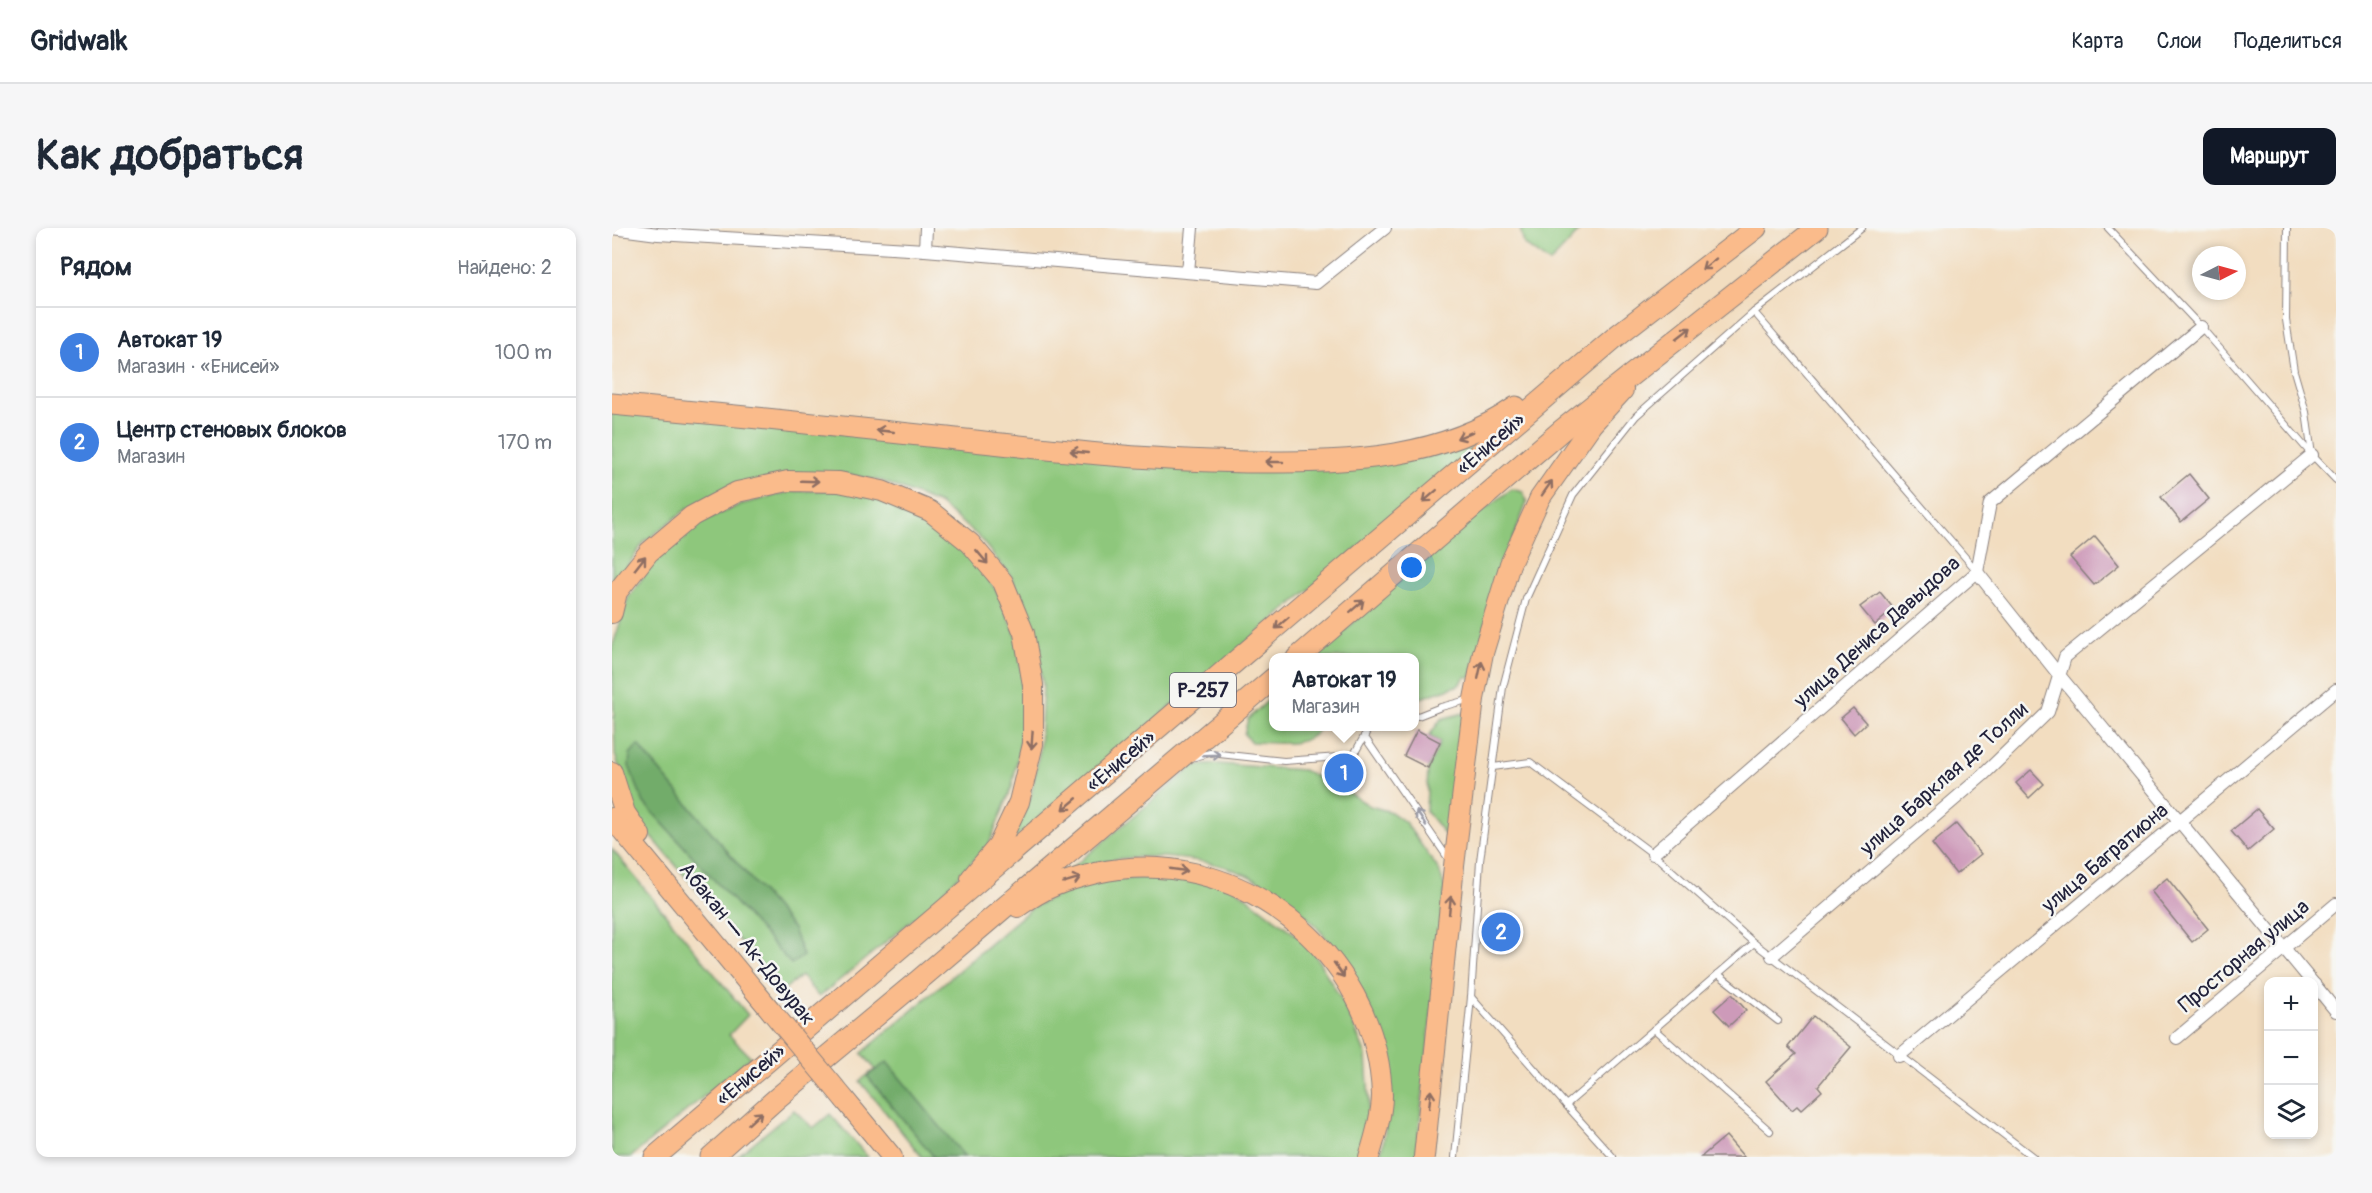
<!DOCTYPE html>
<html lang="ru">
<meta charset="utf-8">
<style>
body{margin:0;font-family:Pangolin,sans-serif;background:#f6f6f7;color:#1f2937}
.controls{position:absolute;right:18px;bottom:18px;display:grid;overflow:hidden;border-radius:12px;box-shadow:0 3px 9px #0003}
.controls button{width:54px;height:54px;display:grid;place-items:center;padding:0;border:0;border-bottom:2px solid #e0e1e3;background:#fff;color:#1f2937;font:30px sans-serif}
.compass{position:absolute;left:1580px;top:18px;width:54px;height:54px;border-radius:50%;background:#fff;box-shadow:0 3px 9px #0003;rotate:84deg}
.you{position:absolute;left:800px;top:340px;width:21px;height:21px;margin:-15px;border:4px solid #fff;border-radius:50%;background:#1a73e8;box-shadow:0 0 0 9px #1a73e833}
.badge{display:grid;place-items:center;width:39px;height:39px;border-radius:50%;background:#111827;color:#fff;font-size:20px;font-weight:700}
.pin{position:absolute;translate:-50% -50%;border:3px solid #fff;box-shadow:0 2px 6px #0006}
.popup{position:absolute;left:657px;top:425px;width:150px;height:78px;box-sizing:border-box;display:grid;place-content:center;border-radius:12px;background:#fff;filter:drop-shadow(0 2px 4px #0005);font-size:20px;white-space:nowrap;color:#747a83}
.popup b{font-size:22px;color:#1f2937}
.popup::after{content:'';position:absolute;left:50%;top:100%;margin-left:-12px;border:12px solid transparent;border-top-color:#fff}
.list{margin:0;padding:0;list-style:none}
h2{display:flex;justify-content:space-between;align-items:center;height:78px;margin:0;padding:0 24px;font-size:26px}
h2 small{font-size:20px;font-weight:400;color:#747a83}
.list li{display:grid;grid-template-columns:39px 1fr auto;gap:18px;align-items:center;box-sizing:border-box;height:90px;padding:0 24px;border-top:2px solid #e0e1e3}
.list b{display:block;font-size:22px;white-space:nowrap}
.list p{margin:0;font-size:20px;white-space:nowrap;color:#747a83}
.list em{font-size:20px;font-style:normal;color:#747a83}
.icon{flex:none;width:33px;height:33px;fill:none;stroke:currentColor;stroke-width:2;stroke-linecap:round;stroke-linejoin:round}
.map{position:relative;flex:none;width:1724px;height:929px;overflow:hidden;border-radius:12px}
header{display:flex;align-items:center;gap:36px;box-sizing:border-box;height:84px;padding:0 30px;background:#fff;border-bottom:2px solid #e0e1e3}
header strong{font-size:28px}
nav{display:flex;gap:33px;margin-inline-start:auto;font-size:21px}
.intro{display:flex;align-items:center;justify-content:space-between;box-sizing:border-box;height:144px;padding:0 36px}
h1{margin:0;font-size:42px}
.button{padding:15px 27px;border-radius:12px;background:#111827;color:#fff;font-size:21px;font-weight:700}
main{display:flex;gap:36px;padding:0 36px}
aside{flex:1;background:#fff;border-radius:12px;box-shadow:0 3px 9px #0003}
.map>svg:first-child{display:block}
</style>
<header>
<strong>Gridwalk</strong>
<nav><a>Карта</a><a>Слои</a><a>Поделиться</a></nav>
</header>
<div class="intro"><h1>Как добраться</h1><a class="button">Маршрут</a></div>
<main>
<aside>
<h2>Рядом<small>Найдено: 2</small></h2>
<ul class="list">
<li><span class="badge" style="background:#3f7fe0">1</span><div><b>Автокат 19</b><p>Магазин · «Енисей»</p></div><em>100 m</em></li>
<li><span class="badge" style="background:#3f7fe0">2</span><div><b>Центр стеновых блоков</b><p>Магазин</p></div><em>170 m</em></li>
</ul>
</aside>
<div class="map">
<svg width="1724" height="929" viewBox="0 0 1724 929">
<rect width="100%" height="100%" fill="#f6f6f2"/>
<filter id="ink" filterUnits="userSpaceOnUse"><feTurbulence type="fractalNoise" baseFrequency=".0167" numOctaves="2"/><feDisplacementMap in="SourceGraphic" scale="12" xChannelSelector="R" yChannelSelector="G"/><feConvolveMatrix kernelMatrix="1 2 1 2 8 2 1 2 1" color-interpolation-filters="sRGB"/></filter>
<filter id="wash" filterUnits="userSpaceOnUse"><feTurbulence type="fractalNoise" baseFrequency=".008" numOctaves="4" result="noise"/><feDisplacementMap in="SourceGraphic" scale="24" xChannelSelector="R" yChannelSelector="G"/><feGaussianBlur stdDeviation="1.35" result="paint"/><feColorMatrix in="noise" values="0 0 0 0 0 0 0 0 0 0 0 0 0 0 0 0 0 1.4 0 .05"/><feComposite in="paint" operator="in"/></filter>
<g filter="url(#wash)">
<rect width="100%" height="100%" fill="#f2ddc0"/>
<g fill="#8ec77b" stroke="#58745b" stroke-width="1.5">
<path d="M908,0H968L964,7L938,35L912,16Z"/>
<path d="M0,182L220,204L778,235L867,218L395,617L419,568L428,521L431,457L421,402L400,350L366,308L327,276L270,253L226,245L75,281L32,314L0,360Z"/>
<path d="M900,261L911,264L915,274L893,332L859,449H853L847,457L803,472L802,430H703L827,315Z"/>
<path d="M227,262L272,273L312,288L352,320L385,363L404,406L412,459L408,518L400,559L377,616L321,675L207,769L189,748L170,763L34,602L21,578L3,527L0,420L16,370L44,331L85,295L130,276L180,263Z"/>
<path d="M661,468L662,498L708,499C696,522 661,514 639,514L632,506L636,491Z"/>
<path d="M852,485L839,614L814,583L816,540L828,514L817,508L829,491Z"/>
<path d="M606,536L691,542L729,560L758,578L779,584L793,594L827,642L833,660L804,929H767C772,918 773,906 774,894C777,873 778,841 772,821C751,747 697,669 622,642C591,630 539,626 505,631C489,634 472,639 456,643L582,538Z"/>
<path d="M0,621L136,787L117,807L139,829L19,929H0Z"/>
<path d="M571,647L620,658L697,717L734,779L754,828L757,872L753,910L745,929H310L248,853L263,841L250,825L421,679L463,659L500,652Z"/>
<path d="M182,882L201,900L218,886L256,929H124Z"/>
</g>
<g fill="#72ac6b" stroke="#4a6753" stroke-width="1.5">
<path d="M26,517L181,701L191,728L179,736L32,575L17,538L18,526Z"/>
<path d="M275,834L353,929H322L255,848Z"/>
</g>
<g id="blocks">
<g fill="#cd9ab9">
<path d="M1577,246L1597,271L1569,294L1549,269Z"/>
<path d="M1483,308L1507,337L1482,357L1458,329Z"/>
<path d="M1268,364L1282,381L1263,397L1248,379Z"/>
<path d="M1241,480L1254,495L1242,506L1229,490Z"/>
<path d="M805,502L828,514L816,540L792,528Z"/>
<path d="M1419,542L1432,556L1417,570L1404,555Z"/>
<path d="M1645,581L1662,601L1636,623L1619,603Z"/>
<path d="M1344,596L1369,626L1344,646L1320,616Z"/>
<path d="M1555,650L1596,701L1580,714L1539,663Z"/>
<path d="M1120,766L1134,782L1117,798L1102,782Z"/>
<path d="M1201,788L1239,819L1206,858L1210,863L1189,882L1185,878L1180,882L1154,853L1184,826L1176,819Z"/>
<path d="M1114,908L1132,929H1089Z"/>
</g>
</g>
</g>
<g filter="url(#ink)">
<use href="#blocks" fill-opacity="0" stroke="#8a807e" stroke-width="1.5"/>
<g fill="none" stroke-linecap="round" stroke-linejoin="round">
<defs>
<g id="service">
<path d="M1496,0L1589,99L1700,227L1724,252"/>
<path d="M1675,0L1674,92L1682,143L1694,184L1700,227"/>
<path d="M1142,84L1365,343"/>
<path d="M802,487L806,488L829,479L859,471"/>
<path d="M752,508L838,633"/>
<path d="M579,530L598,525L672,533L741,528L758,498"/>
<path d="M881,539L918,534L1041,626L1142,715L1421,929"/>
<path d="M1106,746L1166,793"/>
<path d="M859,769L954,877L1142,715"/>
<path d="M1042,801L1158,903"/>
<path d="M954,877L1001,929"/>
<path d="M843,929L859,769L868,633L891,459L914,371L961,267L1024,188L1142,84L1250,0"/>
</g>
<g id="minor">
<path d="M0,0L46,6L313,22L704,55L773,0"/>
<path d="M313,22L314,0"/>
<path d="M576,44L580,0"/>
<path d="M1365,344L1447,447L1700,754"/>
<path d="M1041,626L1365,344L1378,275L1589,99"/>
<path d="M1160,728L1371,547L1436,484L1453,429L1700,227"/>
<path d="M1702,756L1724,783"/>
<path d="M1565,810L1724,676"/>
<path d="M1287,828L1724,462"/>
</g>
<g id="primary">
<path d="M0,385L5,364L37,324L80,288L125,264L176,253L227,254L270,263L318,283L358,315L391,354L412,405L421,457V516L407,574L386,618L359,650"/>
<path d="M0,544L13,585L28,607"/>
<path d="M0,590L160,784"/>
<path d="M406,679C433,659 452,653 484,645C623,613 765,724 770,867C770,887 763,910 757,929"/>
<path d="M233,872L280,929"/>
<path d="M812,929L842,638L862,471L871,425L898,336L928,270L980,196L1011,162"/>
</g>
<g id="trunk">
<path d="M0,176C109,186 217,197 326,209C434,221 542,234 652,234C739,234 830,231 904,179"/>
<path d="M685,430L950,202L1205,0"/>
<path d="M43,929L1007,106L1144,0"/>
<path d="M99,929L164,871L307,752L662,450"/>
</g>
</defs>
<use href="#service" stroke="#8a807e" stroke-width="8"/>
<use href="#minor" stroke="#8a807e" stroke-width="14"/>
<use href="#primary" stroke="#8a807e" stroke-width="22"/>
<use href="#trunk" stroke="#8a807e" stroke-width="23"/>
<use href="#service" stroke="#fff" stroke-width="6"/>
<use href="#minor" stroke="#fff" stroke-width="12"/>
<use href="#primary" stroke="#fabb8b" stroke-width="20"/>
<use href="#trunk" stroke="#fabb8b" stroke-width="21"/>
<defs>
<path id="primary-bridge" d="M160,784L233,872"/>
</defs>
<use href="#primary-bridge" stroke="#8a807e" stroke-width="22" stroke-linecap="butt"/>
<use href="#primary-bridge" stroke="#fabb8b" stroke-width="20"/>
</g>
<defs><path id="oneway-shaft" d="M-6 0H5M1.5-3L5.5 0L1.5 3" fill="none" stroke-width="1.6" stroke-linecap="round" stroke-linejoin="round" transform="scale(1.5)"/></defs>
<g stroke="#8e6e63">
<use href="#oneway-shaft" transform="translate(1097 36) rotate(142)"/>
<use href="#oneway-shaft" transform="translate(1072 105) rotate(-38)"/>
<use href="#oneway-shaft" transform="translate(273 203) rotate(-174)"/>
<use href="#oneway-shaft" transform="translate(853 207) rotate(157)"/>
<use href="#oneway-shaft" transform="translate(467 224) rotate(-174)"/>
<use href="#oneway-shaft" transform="translate(662 234) rotate(-180)"/>
<use href="#oneway-shaft" transform="translate(198 253) rotate(2)"/>
<use href="#oneway-shaft" transform="translate(935 260) rotate(-55)"/>
<use href="#oneway-shaft" transform="translate(818 268) rotate(139)"/>
<use href="#oneway-shaft" transform="translate(370 329) rotate(50)"/>
<use href="#oneway-shaft" transform="translate(28 335) rotate(-52)"/>
<use href="#oneway-shaft" transform="translate(745 378) rotate(-41)"/>
<use href="#oneway-shaft" transform="translate(670 395) rotate(139)"/>
<use href="#oneway-shaft" transform="translate(868 442) rotate(-78)"/>
<use href="#oneway-shaft" transform="translate(420 512) rotate(94)"/>
<use href="#oneway-shaft" transform="translate(458 576) rotate(140)"/>
<use href="#oneway-shaft" transform="translate(567 642) rotate(8)"/>
<use href="#oneway-shaft" transform="translate(460 652) rotate(-17)"/>
<use href="#oneway-shaft" transform="translate(838 677) rotate(-84)"/>
<use href="#oneway-shaft" transform="translate(727 742) rotate(55)"/>
<use href="#oneway-shaft" transform="translate(818 871) rotate(-84)"/>
<use href="#oneway-shaft" transform="translate(143 890) rotate(-42)"/>
</g>
<g stroke="#9c9ca7">
<use href="#oneway-shaft" transform="translate(600 527) rotate(-2)"/>
<use href="#oneway-shaft" transform="translate(809 590) rotate(-124)"/>
</g>
</g>
<g text-anchor="middle" dominant-baseline="central" stroke-width="5" stroke-linejoin="round" paint-order="stroke">
<rect fill="#f6f6f2" stroke="#626272" stroke-width="1.5" x="558" y="445" width="66" height="34" rx="4.5"/>
<g font-size="20" font-weight="bold" fill="#22223b">
<text x="591" y="462">Р-257</text>
</g>
<g font-size="21" fill="#22223b" stroke="#f6f6f2">
<text transform="translate(879 216) rotate(-41)">«Енисей»</text>
<text transform="translate(1265 404) rotate(-42)">улица Дениса Давыдова</text>
<text transform="translate(509 533) rotate(-40)">«Енисей»</text>
<text transform="translate(1332 551) rotate(-42)">улица Барклая де Толли</text>
<text transform="translate(1493 630) rotate(-40)">улица Багратиона</text>
<text transform="translate(135 716) rotate(51)">Абакан — Ак-Довурак</text>
<text transform="translate(1632 728) rotate(-40)">Просторная улица</text>
<text transform="translate(139 847) rotate(-40)">«Енисей»</text>
</g>
</g>
</svg>
<div class="controls">
<button>+</button>
<button>−</button>
<button><svg class="icon" aria-label="layers" viewBox="0 0 24 24"><path d="M12 4l9 5-9 5-9-5zM3 14l9 5 9-5"/></svg></button>
</div>
<svg class="compass" viewBox="-18 -18 36 36"><path d="M0-13l5 13h-10z" fill="#e53935"/><path d="M0 13l5-13h-10z" fill="#747a83"/></svg>
<div class="you"></div>
<div class="pin badge" style="left:732px;top:545px;background:#3f7fe0">1</div>
<div class="popup"><b>Автокат 19</b>Магазин</div>
<div class="pin badge" style="left:889px;top:704px;background:#3f7fe0">2</div>
</div>
</main>
